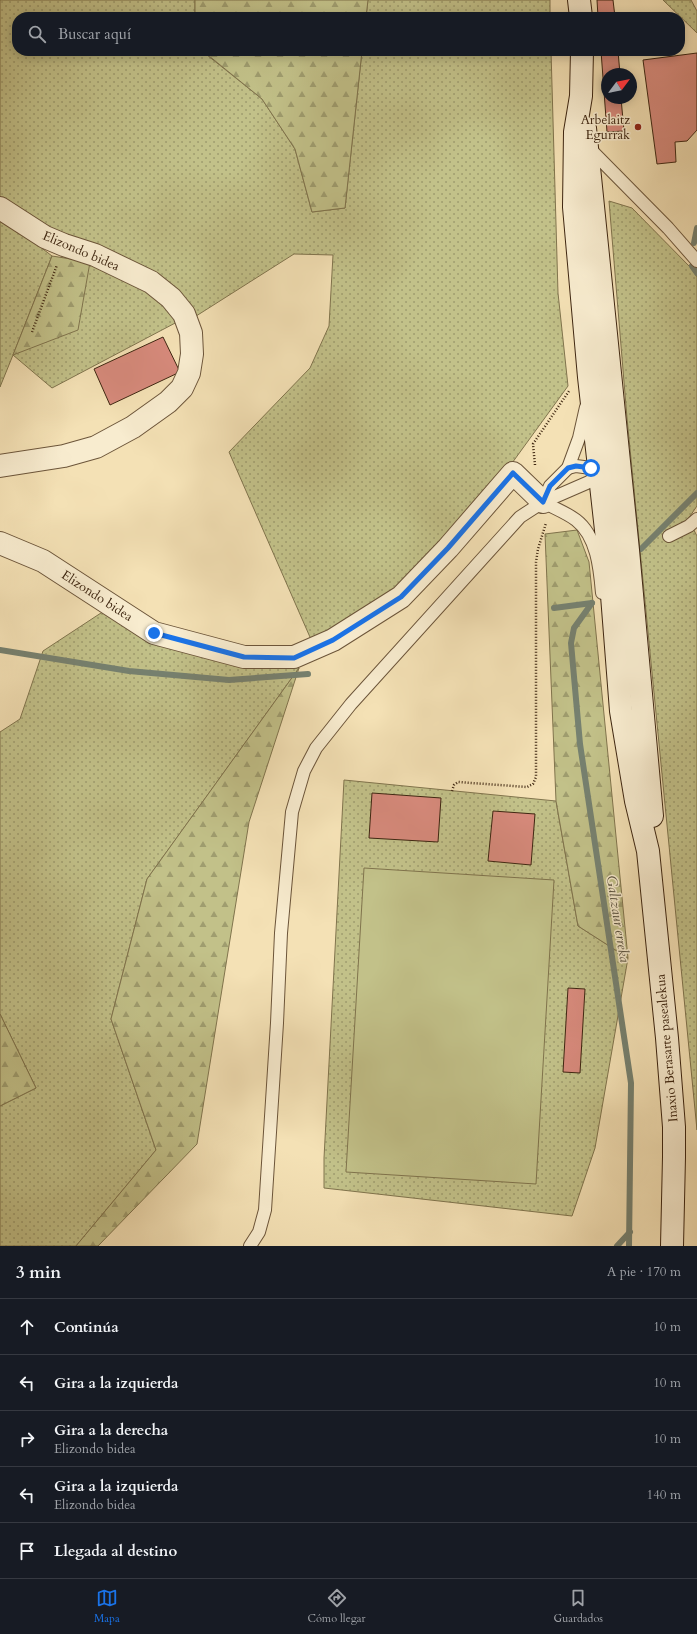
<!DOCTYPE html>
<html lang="es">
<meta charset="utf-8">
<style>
body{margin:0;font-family:Cardo,serif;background:#20242c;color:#f1f3f6}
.compass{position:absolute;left:601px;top:68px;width:36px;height:36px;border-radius:50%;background:#171b24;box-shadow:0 2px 10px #0003;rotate:58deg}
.stop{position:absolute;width:12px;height:12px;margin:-9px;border:3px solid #1a73e8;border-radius:50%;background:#fff}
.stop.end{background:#1a73e8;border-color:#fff;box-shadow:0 1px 4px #0008}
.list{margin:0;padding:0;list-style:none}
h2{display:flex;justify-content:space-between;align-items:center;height:52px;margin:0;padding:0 16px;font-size:17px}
h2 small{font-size:13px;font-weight:400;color:#9ea1a6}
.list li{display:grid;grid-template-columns:26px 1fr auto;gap:12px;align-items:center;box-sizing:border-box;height:56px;padding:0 16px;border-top:1px solid #363941}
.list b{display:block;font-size:15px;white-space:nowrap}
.list p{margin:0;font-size:13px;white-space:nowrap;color:#9ea1a6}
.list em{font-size:13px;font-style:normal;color:#9ea1a6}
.icon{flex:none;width:22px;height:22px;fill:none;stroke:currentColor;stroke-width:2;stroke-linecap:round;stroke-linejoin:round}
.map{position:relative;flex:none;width:697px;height:1246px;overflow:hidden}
.search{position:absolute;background:#171b24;box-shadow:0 2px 10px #0003;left:12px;right:12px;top:12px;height:44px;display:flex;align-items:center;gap:10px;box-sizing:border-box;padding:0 14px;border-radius:16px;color:#9ea1a6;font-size:15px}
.sheet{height:332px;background:#171b24}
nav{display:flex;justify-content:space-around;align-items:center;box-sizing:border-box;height:56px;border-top:1px solid #363941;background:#171b24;font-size:11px;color:#9ea1a6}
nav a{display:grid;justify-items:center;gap:2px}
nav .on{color:#1a73e8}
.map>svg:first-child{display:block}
</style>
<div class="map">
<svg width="697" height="1246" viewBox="0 0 697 1246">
<defs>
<pattern id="grass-dots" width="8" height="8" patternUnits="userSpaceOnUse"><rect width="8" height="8" fill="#c2c189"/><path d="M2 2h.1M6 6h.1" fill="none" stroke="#9f9d6f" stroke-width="1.8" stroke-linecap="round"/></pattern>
<pattern id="forest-firs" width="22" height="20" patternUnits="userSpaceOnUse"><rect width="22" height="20" fill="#c2c189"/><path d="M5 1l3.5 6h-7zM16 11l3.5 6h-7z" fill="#9f9d6f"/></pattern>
</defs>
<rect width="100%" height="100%" fill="#f4e1b5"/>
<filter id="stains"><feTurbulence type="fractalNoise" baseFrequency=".005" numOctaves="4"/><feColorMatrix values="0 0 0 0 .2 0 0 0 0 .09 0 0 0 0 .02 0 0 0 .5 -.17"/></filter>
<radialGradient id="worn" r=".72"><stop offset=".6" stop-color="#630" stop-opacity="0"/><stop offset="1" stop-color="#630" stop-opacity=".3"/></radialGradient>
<g fill="url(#grass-dots)" stroke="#80744d">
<path d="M0,0H195V17H17V51H202L262,99L295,149L312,212L345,208L362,51H551L558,293L568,386L507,470L402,587L313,644L229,452L310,368L329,326L333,255L294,254L193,318L39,224L0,197Z"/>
<path d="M368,0H550V17H366Z"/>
<path d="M663,0H691L697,11V33Z"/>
<path d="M609,201L632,208L691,268L697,277V506L688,519L697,536V1130L627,418Z"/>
<path d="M0,216L52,256L13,355L90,262L158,295L179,321L52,388L13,355L0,387Z"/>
<path d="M104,611L253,665L299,668L147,879L111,1019L156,1150L76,1246H0V1106L36,1088L0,1014V732L20,719L43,651Z"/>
<path d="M344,780L556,801L578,926L628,958L595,1148L572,1216L324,1188V1158Z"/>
</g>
<g fill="url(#forest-firs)" stroke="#80744d">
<path d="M195,0H368L366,17H195Z"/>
<path d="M203,51H362L345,208L312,212L295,149L262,99Z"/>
<path d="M52,256L90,262L78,330L13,355Z"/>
<path d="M577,530L589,562L628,958L578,926L556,801L545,534Z"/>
<path d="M299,668L249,822L197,1144L98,1246H76L156,1150L111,1019L147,879Z"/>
<path d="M0,1014L36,1088L0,1106Z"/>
</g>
<path fill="#c2c189" stroke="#80744d" d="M364,868L554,880L536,1184L346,1172Z"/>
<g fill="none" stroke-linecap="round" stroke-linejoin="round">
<g stroke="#768170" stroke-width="6">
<path d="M694,243L697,228"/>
<path d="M692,266L697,273"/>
<path d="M641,549L697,493"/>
<path d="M592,603L574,628L571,643L580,744L631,1083L629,1246"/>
<path d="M554,608L592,603"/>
<path d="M0,650L129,671L229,680L308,674"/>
<path d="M617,1246L630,1232"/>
</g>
</g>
<g fill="#d78a7c" stroke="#3e2611">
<path d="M597,0H613L615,17H598Z"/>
<path d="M601,51H618L620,74H607V98H621L624,131L607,132Z"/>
<path d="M697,53V130L687,141L675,142L676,162L657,164L643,60Z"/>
<path d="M163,337L180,372L110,405L94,369Z"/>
<path d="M372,793L441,798L438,842L369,838Z"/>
<path d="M493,811L535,814L531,865L488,861Z"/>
<path d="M568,988L585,989L580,1073L563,1072Z"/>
</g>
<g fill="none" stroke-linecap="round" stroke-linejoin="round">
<defs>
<g id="lane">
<path d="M588,147L668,228L697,261"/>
<path d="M568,468L576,466L591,468L602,476"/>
<path d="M543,502C554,508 567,513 576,520C597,536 600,569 602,593"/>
<path d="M543,502L550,486L568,468L579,438L586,407"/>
<path d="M669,536L689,526L697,519"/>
<path d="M250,1246L259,1232L265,1210L277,1023L281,933L292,812L304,771L316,748L351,704L520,517L543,502L589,482L601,472"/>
</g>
<g id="street">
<path d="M0,208L45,237L64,245L95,255L151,282L171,298L184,314L191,333L192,354L189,373L182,388L168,402L133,427L96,447L64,456L0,466"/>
<path d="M0,543L43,561L154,633L244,657H294L333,640L401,597L448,548L513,473L543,502"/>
</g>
<g id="secondary">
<path d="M579,0L581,17"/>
<path d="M582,51L581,96L575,132L574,207L589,377L609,557L621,711L636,801L648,851L667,1038L674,1127V1157L672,1246"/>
<path d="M585,128L628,550L652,816"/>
</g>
</defs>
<use href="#lane" stroke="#6c553a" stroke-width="14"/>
<use href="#street" stroke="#6c553a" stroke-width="24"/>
<use href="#secondary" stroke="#3e2611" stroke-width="24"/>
<g stroke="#3e2611" stroke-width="2.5" stroke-dasharray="1 2" stroke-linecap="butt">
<path d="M32,332L57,265"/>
<path d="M535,465L533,444L569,391"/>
<path d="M452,791L454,785L458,782L527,787L533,784L536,777V562L538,549L546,523"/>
</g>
<use href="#lane" stroke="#f8eccf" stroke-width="12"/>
<use href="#street" stroke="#f8eccf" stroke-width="22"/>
<use href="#secondary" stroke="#f8eccf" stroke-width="22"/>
</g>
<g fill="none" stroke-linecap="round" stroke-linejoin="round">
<path stroke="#1a73e8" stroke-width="5" d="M154,633L244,657L294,658L333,640L401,597L448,548L513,473L543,502L550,486L568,468L576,466L591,468"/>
</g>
<circle fill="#8f2418" stroke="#f8eccf" stroke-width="1.5" cx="638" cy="127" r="4"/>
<g text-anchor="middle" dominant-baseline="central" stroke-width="3" stroke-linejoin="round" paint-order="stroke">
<g font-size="13" fill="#3e2611" stroke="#f8eccf" text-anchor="end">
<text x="630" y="120">Arbelaitz<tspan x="630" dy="15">Egurrak</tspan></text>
</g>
<g font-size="13" fill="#3e2611" stroke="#f8eccf">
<text transform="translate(81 251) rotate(23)">Elizondo bidea</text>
<text transform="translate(97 596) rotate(33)">Elizondo bidea</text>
<text transform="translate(667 1048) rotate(-95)">Inaxio Berasarte pasealekua</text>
</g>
<g font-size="14" font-style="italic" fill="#5a5340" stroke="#f8eccf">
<text transform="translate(618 919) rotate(81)">Galtzaur erreka</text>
</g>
</g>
<rect width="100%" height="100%" filter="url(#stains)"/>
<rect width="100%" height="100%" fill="url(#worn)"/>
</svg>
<svg class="compass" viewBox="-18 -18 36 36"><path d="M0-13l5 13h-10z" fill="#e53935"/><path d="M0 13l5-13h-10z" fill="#9ea1a6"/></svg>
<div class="stop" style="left:591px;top:468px"></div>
<div class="stop end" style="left:154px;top:633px"></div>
<div class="search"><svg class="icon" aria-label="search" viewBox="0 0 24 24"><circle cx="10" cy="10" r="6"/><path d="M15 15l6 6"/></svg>Buscar aquí</div>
</div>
<section class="sheet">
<h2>3 min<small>A pie · 170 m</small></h2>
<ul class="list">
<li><svg class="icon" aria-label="ahead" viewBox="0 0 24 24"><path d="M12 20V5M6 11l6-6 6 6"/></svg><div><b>Continúa</b></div><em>10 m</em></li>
<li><svg class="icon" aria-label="left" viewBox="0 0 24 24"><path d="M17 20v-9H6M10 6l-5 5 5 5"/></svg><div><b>Gira a la izquierda</b></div><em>10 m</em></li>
<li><svg class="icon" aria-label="right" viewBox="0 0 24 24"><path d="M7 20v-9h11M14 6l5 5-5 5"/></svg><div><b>Gira a la derecha</b><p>Elizondo bidea</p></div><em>10 m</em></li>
<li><svg class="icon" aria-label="left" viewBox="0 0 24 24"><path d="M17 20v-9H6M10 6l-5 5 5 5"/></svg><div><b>Gira a la izquierda</b><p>Elizondo bidea</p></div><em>140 m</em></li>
<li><svg class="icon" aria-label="arrive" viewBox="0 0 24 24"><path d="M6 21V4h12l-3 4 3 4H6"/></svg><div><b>Llegada al destino</b></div></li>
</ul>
</section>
<nav>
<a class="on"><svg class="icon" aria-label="map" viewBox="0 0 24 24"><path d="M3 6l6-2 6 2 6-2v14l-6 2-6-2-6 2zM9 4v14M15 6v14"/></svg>Mapa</a>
<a><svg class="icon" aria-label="directions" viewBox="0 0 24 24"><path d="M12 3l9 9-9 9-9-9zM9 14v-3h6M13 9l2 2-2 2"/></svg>Cómo llegar</a>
<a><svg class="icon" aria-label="saved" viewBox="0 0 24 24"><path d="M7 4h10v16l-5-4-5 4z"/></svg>Guardados</a>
</nav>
